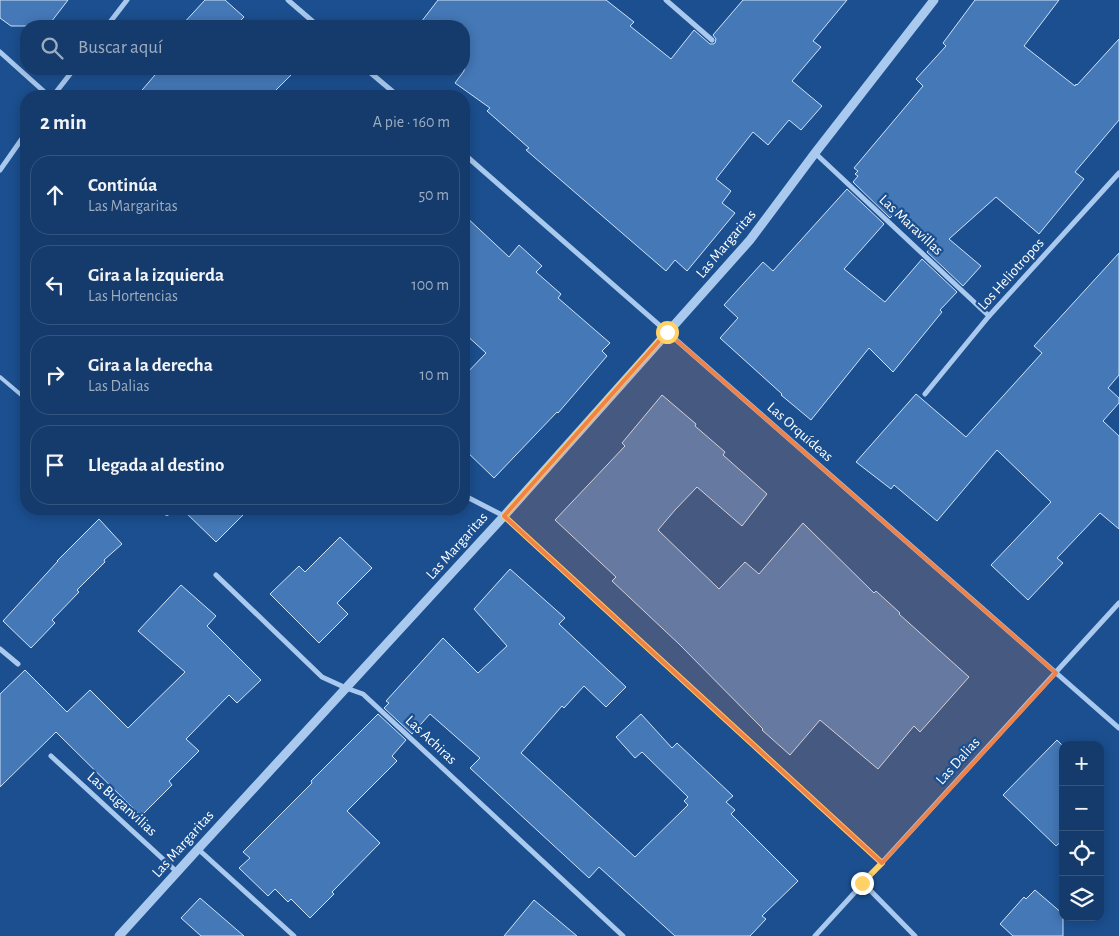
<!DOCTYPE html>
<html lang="es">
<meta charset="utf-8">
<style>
body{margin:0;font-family:"Alegreya Sans",sans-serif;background:#214673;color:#f1f3f6}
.controls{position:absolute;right:15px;bottom:15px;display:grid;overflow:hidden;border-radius:10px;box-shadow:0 2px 12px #0003}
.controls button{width:45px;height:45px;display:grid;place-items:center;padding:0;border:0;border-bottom:1px solid #33557e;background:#143b6b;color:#f1f3f6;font:25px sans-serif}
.stop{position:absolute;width:15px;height:15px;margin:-11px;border:4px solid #ffd166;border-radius:50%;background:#fff}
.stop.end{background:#ffd166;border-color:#fff;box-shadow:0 1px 5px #0008}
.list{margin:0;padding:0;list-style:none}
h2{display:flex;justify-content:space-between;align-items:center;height:65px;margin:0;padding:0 20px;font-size:21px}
h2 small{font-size:16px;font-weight:400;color:#9dadc1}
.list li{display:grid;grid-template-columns:32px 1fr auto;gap:15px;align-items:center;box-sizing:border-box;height:80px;margin:0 10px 10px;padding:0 10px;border:1px solid #33557e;border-radius:20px}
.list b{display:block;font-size:19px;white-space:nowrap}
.list p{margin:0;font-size:16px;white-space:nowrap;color:#9dadc1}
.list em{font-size:16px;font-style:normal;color:#9dadc1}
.icon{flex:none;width:28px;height:28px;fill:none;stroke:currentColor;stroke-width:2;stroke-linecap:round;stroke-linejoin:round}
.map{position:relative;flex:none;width:1119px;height:936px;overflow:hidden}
.search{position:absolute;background:#143b6b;box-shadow:0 2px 12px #0003;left:20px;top:20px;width:450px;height:55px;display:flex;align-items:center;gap:12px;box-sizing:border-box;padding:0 18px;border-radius:20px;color:#9dadc1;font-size:19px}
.panel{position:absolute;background:#143b6b;box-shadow:0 2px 12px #0003;left:20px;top:90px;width:450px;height:425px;border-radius:20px}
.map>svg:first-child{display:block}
</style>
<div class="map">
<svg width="1119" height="936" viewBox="0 0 1119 936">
<rect width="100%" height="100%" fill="#1b4f8f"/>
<g fill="#4478b7" stroke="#cfe3fa">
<path d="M0,0H68L48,26H11L0,18Z"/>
<path d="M205,0H225L244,17L235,26H181Z"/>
<path d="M438,0H606L634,22L630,26L671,59L694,30L710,44H713L715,43L716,39L713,35L743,0H847L813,41L821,47L792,81L822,106L801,130L789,120L768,145L753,132L716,179L731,191L722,203L735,213L687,271L675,260L666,271L526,150L529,148L487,111L490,108L455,83L464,71V26H418Z"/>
<path d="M975,0H1059L1024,46L1075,86L1076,84L1077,85L1119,39V120L1075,172L1084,179L1039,234L996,197L949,239L981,266L963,286L927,252L934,244L897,211L890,218L853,182L858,176L855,174L858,171L854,168L923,86L916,79L946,46L943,43Z"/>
<path d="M160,69H297L270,96H137Z"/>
<path d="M847,189L884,224L844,269L885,302L922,259L957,292L940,310L942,312L893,372L869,348L811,420L781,395L782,394L720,338L738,318L724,305L763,262L773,271Z"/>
<path d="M464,215L509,257L519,245L542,266L536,272L561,294L558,298L610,343L602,351L607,356L558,413L557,412L494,478L464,449V376L486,353L464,333Z"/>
<path d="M1119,253V375L1108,388L1119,398V403L1103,421L1119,436V529L1100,513L1057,558L1063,563L1028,600L991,565L1051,502L997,450L937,521L894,485L891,489L856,462L916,394L966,437L1042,353L1034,346Z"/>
<path d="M662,395L696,424L695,426L725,452L723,455L767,494L742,526L697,487L675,510L658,530L719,589L745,562L759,574L803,523L874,593L876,591L900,613L899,614L969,677L920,732L914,726L878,769L820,720L790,755L762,730L763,729L679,644L612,581L616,577L555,520L625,446L622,443Z"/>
<path d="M182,509H249L216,542Z"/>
<path d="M99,519L122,544L104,560L105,562L77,590L79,592L52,620L55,623L31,648L3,621L58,561H57Z"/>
<path d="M340,537L372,568L337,603L348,614L319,643L270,594L299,566L305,572Z"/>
<path d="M510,569L565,618L559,624L626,687L606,707L584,686L564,708L562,706L521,753L635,857L688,805L684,801L688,797L642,752L635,758L616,737L641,714L672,748L677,743L733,796L726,802L735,810L731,814L798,881L762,916L766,919L750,936H675L599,867L589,878L526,820L470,768L480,758L430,714L412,734L384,708L389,703L386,701L443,638L478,673L507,646L474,609Z"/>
<path d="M181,585L216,616L207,626L261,680L237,703L229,695L186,739L199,751L169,781L172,785L141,816L56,732L0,787V694L25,670L67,712L90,690L128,728L185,672L138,631Z"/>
<path d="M378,714L406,740L392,756L397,761L347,811L380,843L332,892L334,894L310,918L291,899L288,902L275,889L268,896L239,868L250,858L243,852L312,783L311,781Z"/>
<path d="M1057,740L1063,746V840L1056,846L1003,795Z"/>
<path d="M1035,890L1063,914V936H1013L1000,924L1024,897L1026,899Z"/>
<path d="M200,898L244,936H201L181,918Z"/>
<path d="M534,900L577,936H504Z"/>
</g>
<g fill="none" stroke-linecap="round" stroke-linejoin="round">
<g stroke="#a9c9ee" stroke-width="4">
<path d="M0,377L26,399"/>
<path d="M160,509L167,514"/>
</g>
<g stroke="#a9c9ee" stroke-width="5">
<path d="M288,0L318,26"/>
<path d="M666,0L712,40"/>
<path d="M107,26L127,0"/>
<path d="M0,52L49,96"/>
<path d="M366,69L398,96"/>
<path d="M53,96L74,69"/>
<path d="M815,153L989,316"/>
<path d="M464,154L1119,728"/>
<path d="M0,170L26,133"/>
<path d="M925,394L989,316L1119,173"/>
<path d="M464,494L467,497L504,516L882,863"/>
<path d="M216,575L322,677L346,688L363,694L623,936"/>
<path d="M0,649L18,664"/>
<path d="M51,756L177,872"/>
<path d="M198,849L294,936"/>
<path d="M863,883L915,936"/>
<path d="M815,936L1119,603"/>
</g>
<path stroke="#a9c9ee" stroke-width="9" d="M119,936L198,849L504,516L750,240L815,153L934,0"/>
</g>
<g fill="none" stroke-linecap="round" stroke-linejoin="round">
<path stroke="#ffd166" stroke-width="6" d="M667,332L504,516L882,863L862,883"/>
</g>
<path fill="#ee8249" fill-opacity="0.2" stroke="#ee8249" stroke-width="4" stroke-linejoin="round" d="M667,332L1056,673L882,863L504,516Z"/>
<g text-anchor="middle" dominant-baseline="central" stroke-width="4.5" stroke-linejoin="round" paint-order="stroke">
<g font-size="15" fill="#fff" stroke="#1b4f8f">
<text transform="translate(911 225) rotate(43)">Las Maravillas</text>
<text transform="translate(726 244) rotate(-50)">Las Margaritas</text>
<text transform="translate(1011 274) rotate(-48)">Los Heliotropos</text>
<text transform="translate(800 432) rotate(41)">Las Orquídeas</text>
<text transform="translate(457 546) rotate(-48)">Las Margaritas</text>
<text transform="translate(431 740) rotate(43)">Las Achiras</text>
<text transform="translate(958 761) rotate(-48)">Las Dalias</text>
<text transform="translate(122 804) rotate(42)">Las Buganvilias</text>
<text transform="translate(183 844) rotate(-48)">Las Margaritas</text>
</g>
</g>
</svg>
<div class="controls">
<button>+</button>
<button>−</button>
<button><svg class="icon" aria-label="locate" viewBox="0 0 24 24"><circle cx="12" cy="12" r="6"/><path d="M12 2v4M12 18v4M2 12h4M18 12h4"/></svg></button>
<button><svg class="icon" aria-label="layers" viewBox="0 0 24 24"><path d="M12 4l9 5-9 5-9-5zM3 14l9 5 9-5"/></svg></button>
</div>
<div class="stop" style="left:667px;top:332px"></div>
<div class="stop end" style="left:862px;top:883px"></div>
<div class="search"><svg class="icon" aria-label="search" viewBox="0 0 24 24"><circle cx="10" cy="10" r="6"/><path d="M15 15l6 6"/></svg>Buscar aquí</div>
<section class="panel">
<h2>2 min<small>A pie · 160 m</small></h2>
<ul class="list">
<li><svg class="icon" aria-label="ahead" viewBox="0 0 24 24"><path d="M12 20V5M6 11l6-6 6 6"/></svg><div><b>Continúa</b><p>Las Margaritas</p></div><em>50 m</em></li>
<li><svg class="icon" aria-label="left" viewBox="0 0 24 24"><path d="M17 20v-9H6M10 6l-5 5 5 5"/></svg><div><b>Gira a la izquierda</b><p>Las Hortencias</p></div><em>100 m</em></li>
<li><svg class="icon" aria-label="right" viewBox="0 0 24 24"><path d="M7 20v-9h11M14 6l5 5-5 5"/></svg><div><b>Gira a la derecha</b><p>Las Dalias</p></div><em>10 m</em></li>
<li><svg class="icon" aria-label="arrive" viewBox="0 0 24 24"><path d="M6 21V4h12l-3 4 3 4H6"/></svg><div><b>Llegada al destino</b></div></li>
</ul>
</section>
</div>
